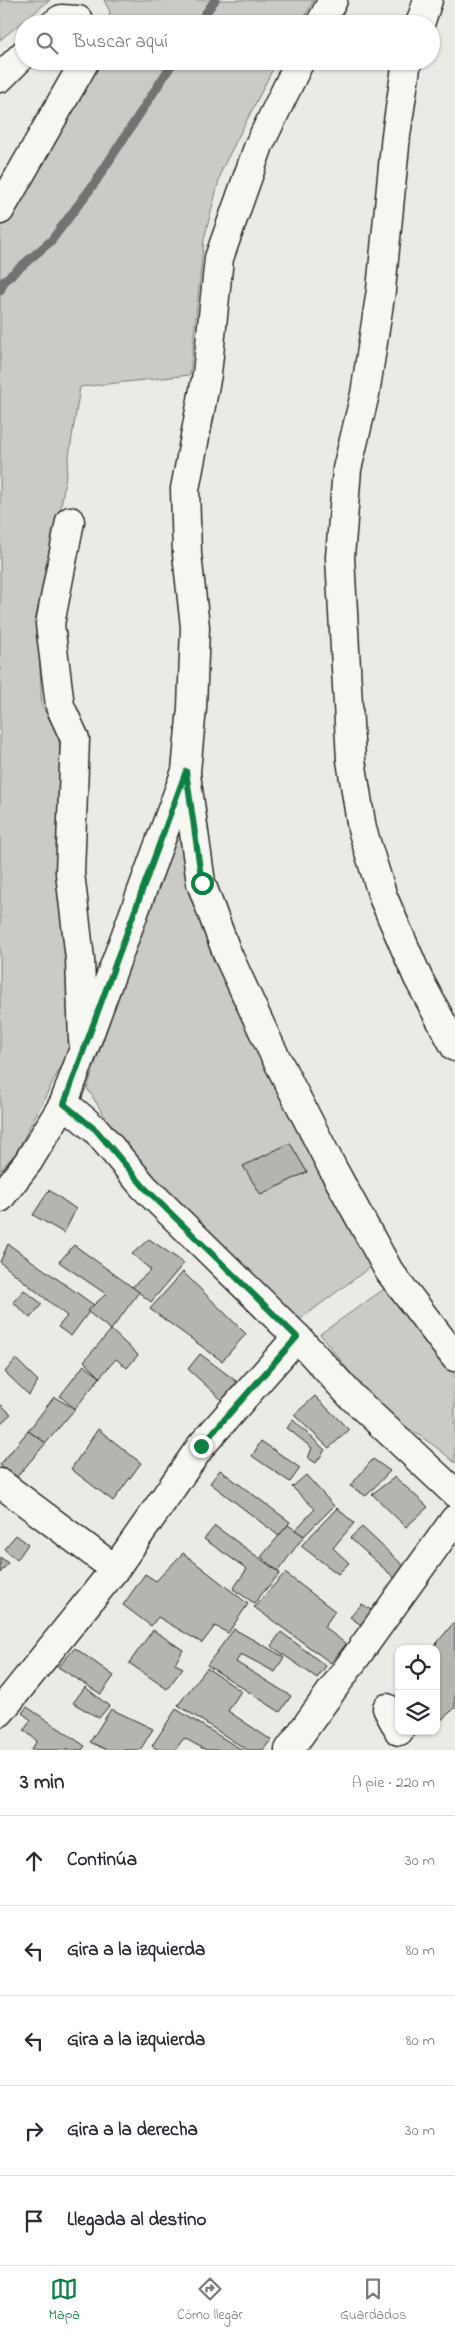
<!DOCTYPE html>
<html lang="es">
<meta charset="utf-8">
<style>
body{margin:0;font-family:"Indie Flower",sans-serif;background:#f7f7f7;color:#2b2b33}
.controls{position:absolute;right:15px;bottom:15px;display:grid;overflow:hidden;border-radius:10px;box-shadow:0 1px 4px #0004}
.controls button{width:45px;height:45px;display:grid;place-items:center;padding:0;border:0;border-bottom:1px solid #e1e1e2;background:#fff;color:#2b2b33;font:25px sans-serif}
.stop{position:absolute;width:15px;height:15px;margin:-11px;border:4px solid #0b8043;border-radius:50%;background:#fff}
.stop.end{background:#0b8043;border-color:#fff;box-shadow:0 1px 5px #0008}
.list{margin:0;padding:0;list-style:none}
h2{display:flex;justify-content:space-between;align-items:center;height:65px;margin:0;padding:0 20px;font-size:21px}
h2 small{font-size:16px;font-weight:400;color:#7c7c81}
.list li{display:grid;grid-template-columns:32px 1fr auto;gap:15px;align-items:center;box-sizing:border-box;height:90px;padding:0 20px;border-top:1px solid #e1e1e2}
.list b{display:block;font-size:19px;white-space:nowrap}
.list em{font-size:16px;font-style:normal;color:#7c7c81}
.icon{flex:none;width:28px;height:28px;fill:none;stroke:currentColor;stroke-width:2;stroke-linecap:round;stroke-linejoin:round}
.map{position:relative;flex:none;width:455px;height:1750px;overflow:hidden}
.search{position:absolute;background:#fff;box-shadow:0 1px 4px #0004;left:15px;right:15px;top:15px;height:55px;display:flex;align-items:center;gap:12px;box-sizing:border-box;padding:0 18px;border-radius:28px;color:#7c7c81;font-size:19px}
.sheet{height:515px;background:#fff}
nav{display:flex;justify-content:space-around;align-items:center;box-sizing:border-box;height:70px;border-top:1px solid #e1e1e2;background:#fff;font-size:14px;color:#7c7c81}
nav a{display:grid;justify-items:center;gap:2px}
nav .on{color:#0b8043}
.map>svg:first-child{display:block}
</style>
<div class="map">
<svg width="455" height="1750" viewBox="0 0 455 1750">
<rect width="100%" height="100%" fill="#eaeae6"/>
<filter id="ink" filterUnits="userSpaceOnUse"><feTurbulence type="fractalNoise" baseFrequency=".02" numOctaves="2"/><feDisplacementMap in="SourceGraphic" scale="10" xChannelSelector="R" yChannelSelector="G"/><feConvolveMatrix kernelMatrix="1 2 1 2 8 2 1 2 1" color-interpolation-filters="sRGB"/></filter>
<g filter="url(#ink)">
<g fill="#cacac7" stroke="#7a7a79">
<path d="M0,0H50L0,40Z"/>
<path d="M104,0H314L300,24H107L110,12Z"/>
<path d="M96,61H277L222,169L204,239L190,375L80,387L59,519L37,615L42,706L59,737L73,1029L67,1055L16,1153L0,1171V227L61,128Z"/>
<path d="M180,824L231,990L300,1138L373,1265L299,1320L190,1211L143,1168L119,1139L87,1088L170,845Z"/>
<path d="M387,1287L455,1376V1463C435,1444 412,1432 391,1415C363,1392 342,1362 320,1334Z"/>
</g>
<g fill="none" stroke-linecap="round" stroke-linejoin="round">
<g stroke="#727270" stroke-width="9">
<path d="M198,24L215,0"/>
<path d="M0,291L4,281L51,241L94,184L174,61"/>
</g>
</g>
<g fill="#b4b4b1" stroke="#2b2b2b">
<path d="M290,1143L307,1172L261,1195L243,1166Z"/>
<path d="M49,1190L76,1209L64,1233L33,1215Z"/>
<path d="M149,1239L184,1263L151,1302L132,1287L151,1270L132,1254Z"/>
<path d="M8,1244L94,1305L71,1336L58,1327L67,1316L0,1262Z"/>
<path d="M74,1245L139,1292L111,1330L87,1311L106,1294L59,1262Z"/>
<path d="M183,1272L246,1334L222,1361L150,1309Z"/>
<path d="M24,1290L42,1304L30,1318L13,1302Z"/>
<path d="M111,1330L138,1355L127,1368L116,1359L100,1377L84,1361Z"/>
<path d="M200,1354L240,1384L224,1402L188,1369Z"/>
<path d="M16,1359L38,1381L29,1395L5,1372Z"/>
<path d="M84,1365L100,1377L75,1409L60,1396Z"/>
<path d="M315,1396L349,1430L329,1448L294,1415Z"/>
<path d="M54,1397L75,1409L46,1443L28,1431Z"/>
<path d="M0,1404L11,1414L0,1424Z"/>
<path d="M293,1420L325,1450L316,1463L308,1458L312,1448L287,1428Z"/>
<path d="M98,1429L141,1463L113,1501L71,1469Z"/>
<path d="M28,1431L46,1443L15,1479L0,1465Z"/>
<path d="M261,1441L300,1468L290,1482L252,1456Z"/>
<path d="M373,1459L390,1471L366,1496L350,1486Z"/>
<path d="M220,1470L290,1522L279,1536L210,1483Z"/>
<path d="M306,1475L334,1506L304,1536L295,1530L315,1509L292,1487Z"/>
<path d="M395,1477L428,1507L406,1527L372,1494Z"/>
<path d="M337,1508L354,1523L333,1548L349,1563L338,1574L301,1546Z"/>
<path d="M288,1525L304,1536L278,1571L261,1557Z"/>
<path d="M215,1526L280,1573L254,1603L233,1589L247,1569L204,1539Z"/>
<path d="M362,1527L408,1570L399,1582L350,1538Z"/>
<path d="M16,1535L28,1544L17,1560L4,1549Z"/>
<path d="M183,1553L248,1604L228,1633L215,1626L202,1643L158,1617L151,1626L123,1605L145,1574L156,1581Z"/>
<path d="M0,1557L8,1563L0,1573Z"/>
<path d="M285,1573L335,1611L324,1627L346,1644L331,1663L254,1607Z"/>
<path d="M362,1604L376,1613L365,1628L350,1617Z"/>
<path d="M455,1621V1708L441,1720L436,1715V1649H432Z"/>
<path d="M234,1629L284,1657L275,1672L241,1654L236,1662L291,1696L280,1712L207,1665Z"/>
<path d="M153,1630L183,1650L175,1664L183,1668L167,1689L129,1663Z"/>
<path d="M281,1632L326,1666L317,1678L271,1646Z"/>
<path d="M75,1648L114,1676L101,1694L58,1667Z"/>
<path d="M207,1668L241,1691L228,1711L271,1740L263,1750H247L178,1705Z"/>
<path d="M85,1687L109,1706L99,1718L73,1703Z"/>
<path d="M27,1707L85,1746L82,1750H31L37,1741L24,1730L31,1720L22,1713Z"/>
<path d="M111,1709L153,1729L140,1750H107L90,1742Z"/>
<path d="M176,1709L242,1750H206L184,1738L175,1750H159L152,1746Z"/>
</g>
<g fill="none" stroke-linecap="round" stroke-linejoin="round">
<defs>
<g id="street">
<path d="M54,24L61,19L78,20L81,24"/>
<path d="M320,24L333,0"/>
<path d="M420,24L428,0"/>
<path d="M407,61L396,135L381,290L365,394L347,469L340,557L351,760L362,829L383,897L418,978L455,1047"/>
<path d="M0,78L24,54"/>
<path d="M0,210L85,61"/>
<path d="M70,521L50,624L60,706L75,739L70,873L80,959L83,1040"/>
<path d="M186,775L201,883L227,953L271,1048L333,1169L389,1271L455,1357"/>
<path d="M64,1103L96,1130L144,1187L297,1337L352,1397L455,1493"/>
<path d="M0,1198L28,1162L64,1103L186,771L192,708L195,627L187,554L185,489L207,374L219,258L259,145L300,61"/>
<path d="M0,1483L115,1569"/>
<path d="M387,1708L399,1731"/>
<path d="M0,1712L115,1569L201,1446L297,1337"/>
<path d="M289,1750L455,1519"/>
</g>
</defs>
<use href="#street" stroke="#2b2b2b" stroke-width="31"/>
<use href="#street" stroke="#f6f6f2" stroke-width="28"/>
</g>
</g>
<g fill="none" stroke-linecap="round" stroke-linejoin="round" filter="url(#ink)">
<path stroke="#0b8043" stroke-width="6" d="M201,1446L297,1337L144,1187L96,1130L64,1104L186,771L202,883"/>
</g>
</svg>
<div class="controls">
<button><svg class="icon" aria-label="locate" viewBox="0 0 24 24"><circle cx="12" cy="12" r="6"/><path d="M12 2v4M12 18v4M2 12h4M18 12h4"/></svg></button>
<button><svg class="icon" aria-label="layers" viewBox="0 0 24 24"><path d="M12 4l9 5-9 5-9-5zM3 14l9 5 9-5"/></svg></button>
</div>
<div class="stop" style="left:202px;top:883px"></div>
<div class="stop end" style="left:201px;top:1446px"></div>
<div class="search"><svg class="icon" aria-label="search" viewBox="0 0 24 24"><circle cx="10" cy="10" r="6"/><path d="M15 15l6 6"/></svg>Buscar aquí</div>
</div>
<section class="sheet">
<h2>3 min<small>A pie · 220 m</small></h2>
<ul class="list">
<li><svg class="icon" aria-label="ahead" viewBox="0 0 24 24"><path d="M12 20V5M6 11l6-6 6 6"/></svg><div><b>Continúa</b></div><em>30 m</em></li>
<li><svg class="icon" aria-label="left" viewBox="0 0 24 24"><path d="M17 20v-9H6M10 6l-5 5 5 5"/></svg><div><b>Gira a la izquierda</b></div><em>80 m</em></li>
<li><svg class="icon" aria-label="left" viewBox="0 0 24 24"><path d="M17 20v-9H6M10 6l-5 5 5 5"/></svg><div><b>Gira a la izquierda</b></div><em>80 m</em></li>
<li><svg class="icon" aria-label="right" viewBox="0 0 24 24"><path d="M7 20v-9h11M14 6l5 5-5 5"/></svg><div><b>Gira a la derecha</b></div><em>30 m</em></li>
<li><svg class="icon" aria-label="arrive" viewBox="0 0 24 24"><path d="M6 21V4h12l-3 4 3 4H6"/></svg><div><b>Llegada al destino</b></div></li>
</ul>
</section>
<nav>
<a class="on"><svg class="icon" aria-label="map" viewBox="0 0 24 24"><path d="M3 6l6-2 6 2 6-2v14l-6 2-6-2-6 2zM9 4v14M15 6v14"/></svg>Mapa</a>
<a><svg class="icon" aria-label="directions" viewBox="0 0 24 24"><path d="M12 3l9 9-9 9-9-9zM9 14v-3h6M13 9l2 2-2 2"/></svg>Cómo llegar</a>
<a><svg class="icon" aria-label="saved" viewBox="0 0 24 24"><path d="M7 4h10v16l-5-4-5 4z"/></svg>Guardados</a>
</nav>
